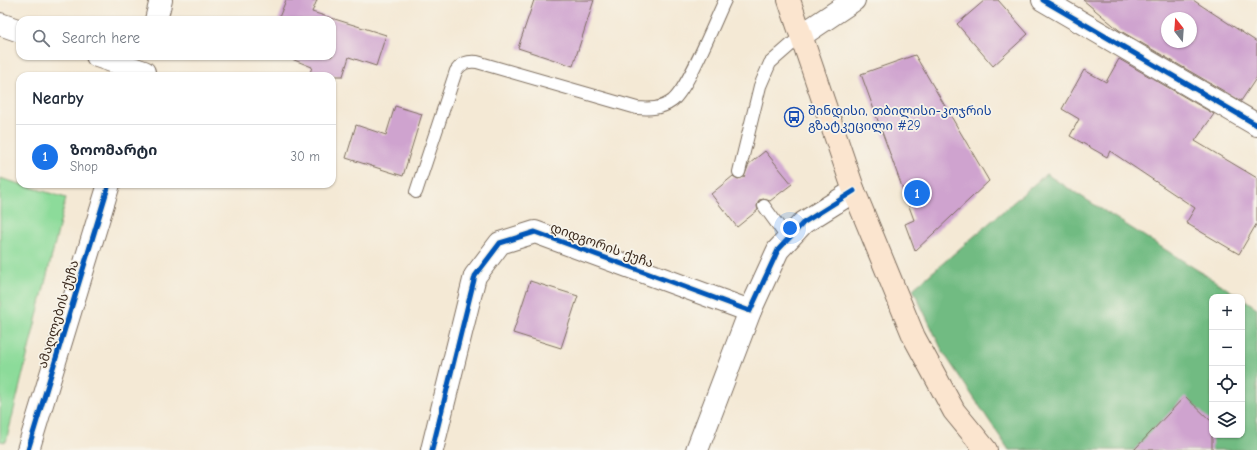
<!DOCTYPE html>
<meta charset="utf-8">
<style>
body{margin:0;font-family:"Comic Neue","Noto Sans Georgian",sans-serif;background:#f2f2f3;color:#1f2937}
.controls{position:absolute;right:12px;bottom:12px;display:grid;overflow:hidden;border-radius:8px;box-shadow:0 1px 3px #0004}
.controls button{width:36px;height:36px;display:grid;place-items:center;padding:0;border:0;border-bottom:1px solid #e0e1e3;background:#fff;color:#1f2937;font:20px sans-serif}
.compass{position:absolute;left:1161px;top:12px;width:36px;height:36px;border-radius:50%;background:#fff;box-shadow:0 1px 3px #0004;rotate:343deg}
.you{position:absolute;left:790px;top:228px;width:14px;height:14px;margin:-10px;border:3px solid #fff;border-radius:50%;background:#1a73e8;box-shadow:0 0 0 6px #1a73e833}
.badge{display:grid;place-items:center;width:26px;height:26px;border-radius:50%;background:#1a73e8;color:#fff;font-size:13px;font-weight:700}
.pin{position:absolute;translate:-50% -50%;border:2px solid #fff;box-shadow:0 1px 4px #0006}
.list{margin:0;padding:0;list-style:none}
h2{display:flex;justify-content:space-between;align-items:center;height:52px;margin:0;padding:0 16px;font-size:17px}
h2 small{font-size:13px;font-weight:400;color:#747a83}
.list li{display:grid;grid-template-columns:26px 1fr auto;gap:12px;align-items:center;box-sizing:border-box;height:64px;padding:0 16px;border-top:1px solid #e0e1e3}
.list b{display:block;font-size:15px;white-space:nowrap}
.list p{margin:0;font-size:13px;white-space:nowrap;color:#747a83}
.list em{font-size:13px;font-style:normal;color:#747a83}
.icon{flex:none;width:22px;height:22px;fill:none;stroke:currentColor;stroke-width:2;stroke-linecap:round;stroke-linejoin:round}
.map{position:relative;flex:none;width:1257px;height:450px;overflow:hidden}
.search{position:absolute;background:#fff;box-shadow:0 1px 3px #0004;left:16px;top:16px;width:320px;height:44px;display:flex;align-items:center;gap:10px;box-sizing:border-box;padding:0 14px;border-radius:12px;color:#747a83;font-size:15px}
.panel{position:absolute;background:#fff;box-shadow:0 1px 3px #0004;left:16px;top:72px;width:320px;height:116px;border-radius:12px}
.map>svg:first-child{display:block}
</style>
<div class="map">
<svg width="1257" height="450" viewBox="0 0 1257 450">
<rect width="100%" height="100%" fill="#f7f3e8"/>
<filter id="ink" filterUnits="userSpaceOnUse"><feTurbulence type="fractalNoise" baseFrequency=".025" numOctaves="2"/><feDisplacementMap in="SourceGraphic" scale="8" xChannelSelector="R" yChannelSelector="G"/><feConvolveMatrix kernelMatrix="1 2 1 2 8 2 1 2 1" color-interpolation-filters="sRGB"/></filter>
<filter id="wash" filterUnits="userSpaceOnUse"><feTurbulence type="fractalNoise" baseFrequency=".012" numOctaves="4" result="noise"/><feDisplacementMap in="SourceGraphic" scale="16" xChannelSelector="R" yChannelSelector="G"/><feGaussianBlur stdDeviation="0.9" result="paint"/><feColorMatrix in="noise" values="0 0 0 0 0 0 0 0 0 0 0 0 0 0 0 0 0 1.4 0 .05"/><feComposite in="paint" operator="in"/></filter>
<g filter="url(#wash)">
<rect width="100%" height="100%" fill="#f4e9d5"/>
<path fill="#8cdb9a" stroke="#64825c" d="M0,178L66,198L6,442L0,441Z"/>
<path fill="#71bb82" stroke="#567250" d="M1046,174L1240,297H1212V435H1242V298L1257,308V450H1009L943,352L913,289Z"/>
<g id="blocks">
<g fill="#cfa3cf" fill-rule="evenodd">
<path d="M286,0H317L312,12L386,35L376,66L349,57L343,76H309L312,67L284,56H332V20H278Z"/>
<path d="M534,0H594L573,66L518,48Z"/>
<path d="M985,0H998L1028,34L993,66L957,24Z"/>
<path d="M1083,0H1193L1257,42V77L1241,101L1119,30ZM1167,18H1191V42H1167Z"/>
<path d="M915,55L989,181L915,251L905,224L914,220L861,74Z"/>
<path d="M1119,59L1214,114L1195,141L1257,178V223L1239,254L1186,223L1195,208L1110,151L1107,157L1070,136L1079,119L1062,109L1084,70L1106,82Z"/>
<path d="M395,106L422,114L403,176L346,158L356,125L386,135Z"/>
<path d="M765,151L792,184L770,201L764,199L759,200L757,206L758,210L737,227L711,194L733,176L738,179L744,177L749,164Z"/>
<path d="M530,281L578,296L561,348L513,333Z"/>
<path d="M1185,396L1212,422V450H1134Z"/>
</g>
</g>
</g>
<g filter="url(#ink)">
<use href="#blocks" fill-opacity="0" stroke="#7c6d5e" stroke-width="1"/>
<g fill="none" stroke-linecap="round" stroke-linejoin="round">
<defs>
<g id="service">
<path d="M739,172L760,86L770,63L802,35"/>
<path d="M416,192L456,71C462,63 467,61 477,62L637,108C650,109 661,109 672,101C688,89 715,21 725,0"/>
<path d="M764,206L788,239"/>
</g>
<g id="minor">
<path d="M1043,0L1257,125"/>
<path d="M156,20L161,0"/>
<path d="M0,24L20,31"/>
<path d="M802,35L854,0"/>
<path d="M97,56L144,72"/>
<path d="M28,450L109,184"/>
<path d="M432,450L475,276L500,243L535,232L750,311L778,250L803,223L854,191"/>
<path d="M697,450L750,311"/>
</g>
<path id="secondary" d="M789,0L854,191L914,337L954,411L986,450"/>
</defs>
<use href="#service" stroke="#7c6d5e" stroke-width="14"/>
<use href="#minor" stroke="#7c6d5e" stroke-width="24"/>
<use href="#secondary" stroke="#7c6d5e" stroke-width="24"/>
<use href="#service" stroke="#fff" stroke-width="12"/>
<use href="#minor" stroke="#fff" stroke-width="22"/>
<use href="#secondary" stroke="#fbe5cf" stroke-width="22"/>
<defs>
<g id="cycleway">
<path d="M1043,0L1257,125"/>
<path d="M28,450L109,184"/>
<path d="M432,450L475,276L500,243L535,232L750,311L778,250L803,223L854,191"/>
</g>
</defs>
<use href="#cycleway" stroke="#f7f3e8" stroke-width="8"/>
<use href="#cycleway" stroke="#0057b8" stroke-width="5"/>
</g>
</g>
<defs>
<symbol id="bus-ring" viewBox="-11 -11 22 22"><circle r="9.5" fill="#f7f3e8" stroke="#1a4fb4" stroke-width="1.5"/><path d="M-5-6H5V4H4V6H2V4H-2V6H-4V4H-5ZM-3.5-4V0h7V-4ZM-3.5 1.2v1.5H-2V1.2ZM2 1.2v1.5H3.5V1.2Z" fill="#1a4fb4"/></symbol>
</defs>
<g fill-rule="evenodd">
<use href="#bus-ring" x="783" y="106" width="22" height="22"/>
</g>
<g text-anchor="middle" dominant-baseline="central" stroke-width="3.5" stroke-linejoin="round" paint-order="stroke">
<g font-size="13" fill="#164399" stroke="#f7f3e8" text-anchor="start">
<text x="808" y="110">შინდისი, თბილისი-კოჯრის<tspan x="808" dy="15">გზატკეცილი #29</tspan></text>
</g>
<g font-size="13" fill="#3b2a1e" stroke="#f7f3e8">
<text transform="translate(602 245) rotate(20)">დიდგორის ქუჩა</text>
<text transform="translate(58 314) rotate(-73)">ამაღლების ქუჩა</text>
</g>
</g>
</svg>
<div class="controls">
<button>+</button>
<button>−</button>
<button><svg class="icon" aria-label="locate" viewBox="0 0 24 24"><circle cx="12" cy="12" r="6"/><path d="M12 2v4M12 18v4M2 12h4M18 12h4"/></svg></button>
<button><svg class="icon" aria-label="layers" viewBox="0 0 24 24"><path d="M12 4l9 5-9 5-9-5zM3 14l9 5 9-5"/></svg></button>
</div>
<svg class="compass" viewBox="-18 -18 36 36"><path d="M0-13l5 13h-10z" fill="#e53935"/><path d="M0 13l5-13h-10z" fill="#747a83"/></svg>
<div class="you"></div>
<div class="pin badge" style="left:917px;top:193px">1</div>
<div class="search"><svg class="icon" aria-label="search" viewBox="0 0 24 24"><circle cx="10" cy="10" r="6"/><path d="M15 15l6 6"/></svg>Search here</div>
<section class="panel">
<h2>Nearby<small></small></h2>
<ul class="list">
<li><span class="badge">1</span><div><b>ზოომარტი</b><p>Shop</p></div><em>30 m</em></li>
</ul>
</section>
</div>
